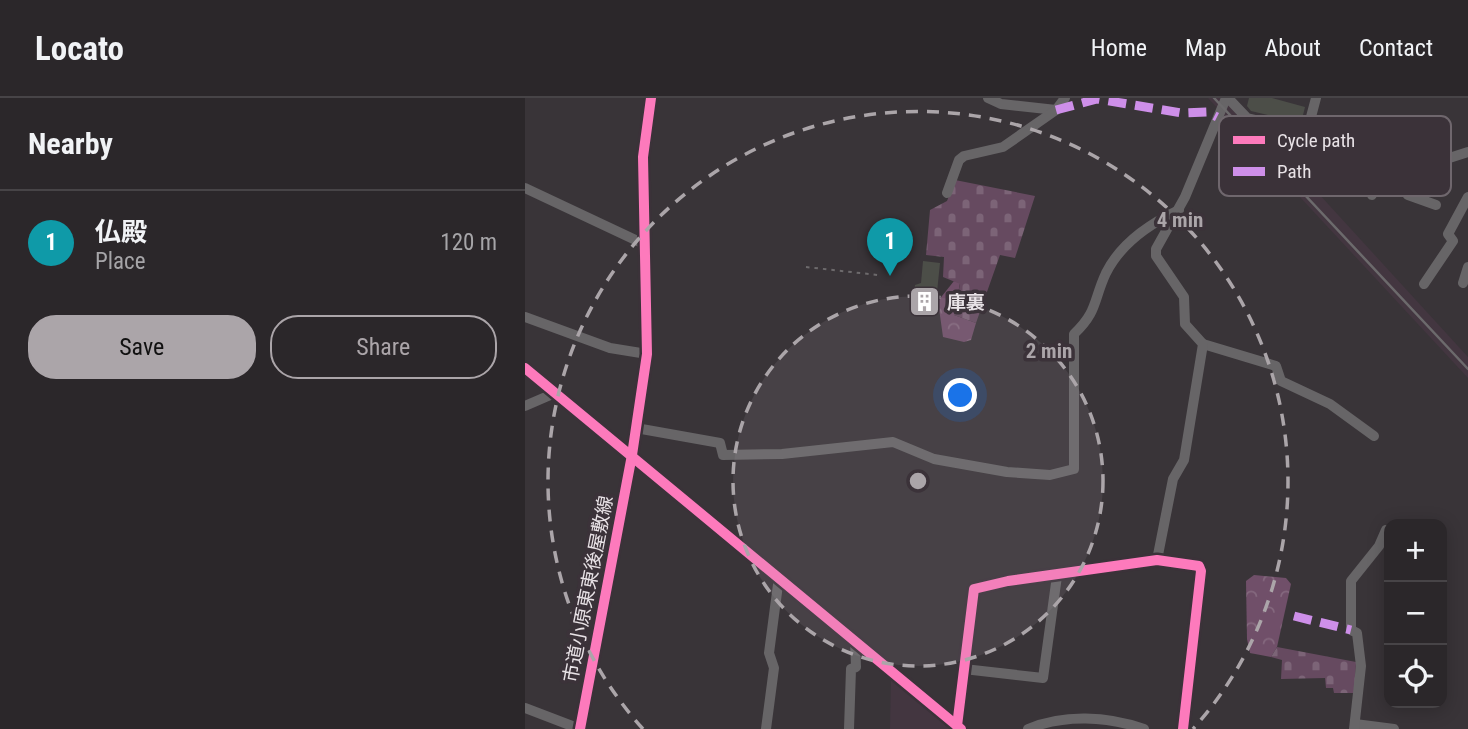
<!DOCTYPE html>
<meta charset="utf-8">
<style>
body{margin:0;font-family:"Roboto Condensed","Noto Sans JP",sans-serif;background:#332f32;color:#f1f3f6}
.controls{position:absolute;right:21px;bottom:21px;display:grid;overflow:hidden;border-radius:14px;box-shadow:0 4px 18px #0003}
.controls button{width:63px;height:63px;display:grid;place-items:center;padding:0;border:0;border-bottom:2px solid #474447;background:#2b272a;color:#f1f3f6;font:35px sans-serif}
.you{position:absolute;left:436px;top:298px;width:24px;height:24px;margin:-18px;border:5px solid #fff;border-radius:50%;background:#1a73e8;box-shadow:0 0 0 10px #1a73e833}
.badge{display:grid;place-items:center;width:46px;height:46px;border-radius:50%;background:#aba5a9;color:#fff;font-size:23px;font-weight:700}
.pin{position:absolute;translate:-50% -58px;filter:drop-shadow(0 2px 4px #0008)}
.pin::after{content:'';position:absolute;top:37px;width:24px;height:21px;background:inherit;clip-path:polygon(0 0,100% 0,50% 100%)}
.list{margin:0;padding:0;list-style:none}
h2{display:flex;justify-content:space-between;align-items:center;height:91px;margin:0;padding:0 28px;font-size:30px}
h2 small{font-size:23px;font-weight:400;color:#a6a5a8}
.list li{display:grid;grid-template-columns:46px 1fr auto;gap:21px;align-items:center;box-sizing:border-box;height:105px;padding:0 28px;border-top:2px solid #474447}
.list b{display:block;font-size:26px;white-space:nowrap}
.list p{margin:0;font-size:23px;white-space:nowrap;color:#a6a5a8}
.list em{font-size:23px;font-style:normal;color:#a6a5a8}
.actions{display:flex;gap:14px;padding:21px 28px}
.actions a{flex:1;padding:16px 0;border:2px solid #aba5a9;border-radius:28px;text-align:center;font-size:24px;color:#aba5a9}
.actions .main{background:#aba5a9;color:#111}
.icon{flex:none;width:38px;height:38px;fill:none;stroke:currentColor;stroke-width:2;stroke-linecap:round;stroke-linejoin:round}
.map{position:relative;flex:none;width:943px;height:631px;overflow:hidden}
header{display:flex;align-items:center;gap:42px;box-sizing:border-box;height:98px;padding:0 35px;background:#2b272a;border-bottom:2px solid #474447}
header strong{font-size:33px}
nav{display:flex;gap:38px;margin-inline-start:auto;font-size:24px}
main{display:flex}
aside{flex:1;background:#2b272a}
.map>svg:first-child{display:block}
</style>
<header>
<strong>Locato</strong>
<nav><a>Home</a><a>Map</a><a>About</a><a>Contact</a></nav>
</header>
<main>
<aside>
<h2>Nearby<small></small></h2>
<ul class="list">
<li><span class="badge" style="background:#0f9aa8">1</span><div><b>仏殿</b><p>Place</p></div><em>120 m</em></li>
</ul>
<div class="actions"><a class="main">Save</a><a>Share</a></div>
</aside>
<div class="map">
<svg width="943" height="631" viewBox="0 0 943 631">
<defs>
<pattern id="forest-crowns" width="20" height="18" patternUnits="userSpaceOnUse" patternTransform="scale(1.75)"><rect width="20" height="18" fill="#704f69"/><path d="M2 6a3 3 0 1 1 6 0M12 15a3 3 0 1 1 6 0" fill="none" stroke="#84687e"/></pattern>
<pattern id="cemetery-stones" width="16" height="16" patternUnits="userSpaceOnUse" patternTransform="scale(1.75)"><rect width="16" height="16" fill="#664a60"/><path d="M2 7V4a2 2 0 0 1 4 0v3zM10 15v-3a2 2 0 0 1 4 0v3z" fill="#7c6477"/></pattern>
</defs>
<rect width="100%" height="100%" fill="#393438"/>
<g fill="#433640">
<path d="M683,0H703L783,84L943,259V280Z"/>
<path d="M366,581L400,607L425,631H365Z"/>
</g>
<g fill="url(#forest-crowns)">
<path d="M429,183L435,185L429,217L451,225L446,242L439,244L418,239L413,203Z"/>
<path d="M729,477L761,480L766,486L752,549L746,559L725,555L722,541L721,483Z"/>
</g>
<g fill="url(#cemetery-stones)">
<path d="M430,82L510,98L490,160L475,157L451,225L429,217L435,186L418,179L419,159L401,157L405,112L422,103Z"/>
<path d="M752,549L831,564L830,595H809L808,590H801L800,580L756,581L757,562L746,559Z"/>
</g>
<g fill="#4c4e48">
<path d="M724,0H747L780,9L776,25L726,13L722,8Z"/>
<path d="M398,163L415,165L410,214L387,211L390,187L396,185Z"/>
</g>
<g fill="none" stroke-linecap="round" stroke-linejoin="round">
<path stroke="#6d6a6c" stroke-width="2" stroke-dasharray="3.5 5" stroke-linecap="butt" d="M281,169L353,177"/>
<g stroke="#676567" stroke-width="10">
<path d="M463,0L476,6L531,12"/>
<path d="M703,0L722,20L782,34L806,56L844,70L890,71L943,54"/>
<path d="M782,34L791,0"/>
<path d="M890,71L883,97L911,107"/>
<path d="M0,90L119,146"/>
<path d="M422,95L434,62L439,58L478,49L531,12L540,0"/>
<path d="M847,97L853,71"/>
<path d="M938,185L943,169"/>
<path d="M899,186L928,143L923,136L943,99"/>
<path d="M0,219L85,250L122,256"/>
<path d="M678,246L751,268L756,283L805,306L849,338"/>
<path d="M0,270L436,631"/>
<path d="M0,308L30,295"/>
<path d="M111,330L195,345L198,357L257,356L368,344L409,361L482,374L525,377L549,371V236C573,213 568,203 581,175C596,145 624,126 654,112"/>
<path d="M632,462L648,381L659,362L678,246L660,226L659,199L631,158V151L660,99L701,0"/>
<path d="M439,571L518,580L532,478"/>
<path d="M0,610L55,631"/>
<path d="M830,626L869,631"/>
<path d="M432,628L449,491L483,483L632,462L674,468L676,473L658,631"/>
<path d="M55,631L107,357L122,256L118,59L126,0"/>
<path d="M241,631L249,570L244,555L254,479"/>
<path d="M324,631L326,571L331,569L330,542"/>
<path d="M503,631C539,616 582,618 619,631"/>
<path d="M829,631L836,568L832,535L826,532V483L854,448L861,432"/>
</g>
<path stroke="#6c6a6c" stroke-width="2.5" d="M689,0L943,271"/>
<g stroke="#ce8fe9" stroke-width="9" stroke-dasharray="18 9" stroke-linecap="butt">
<path d="M531,12L572,1L657,15L682,14L692,19"/>
<path d="M769,518L826,532"/>
</g>
<defs>
<g id="cycleway">
<path d="M0,270L436,631"/>
<path d="M432,628L449,491L483,483L632,462L674,468L676,473L658,631"/>
<path d="M55,631L107,357L122,256L118,59L126,0"/>
</g>
</defs>
<use href="#cycleway" stroke="#3b3239" stroke-width="15"/>
<use href="#cycleway" stroke="#fd7abc" stroke-width="10"/>
</g>
<circle cx="393" cy="383" r="185" fill="#aba5a9" fill-opacity=".12"/>
<g fill="none" stroke="#aba5a9" stroke-width="3.5" stroke-dasharray="12 9">
<circle cx="393" cy="383" r="185"/>
<path d="M118 631A370 370 0 1 1 668 631"/>
</g>
<defs>
<symbol id="building-square" viewBox="-11 -11 22 22"><rect x="-9" y="-9" width="18" height="18" rx="4" fill="#aba5a9" stroke="#3b3239"/><path d="M-4-6H4V6H1V3H-1V6H-4ZM-2.5-4.3h1.7v1.8h-1.7ZM.8-4.3h1.7v1.8H.8ZM-2.5-1h1.7V.8h-1.7ZM.8-1h1.7V.8H.8Z" fill="#fff"/></symbol>
</defs>
<g fill-rule="evenodd">
<use href="#building-square" x="382" y="186" width="35" height="35"/>
</g>
<g text-anchor="middle" dominant-baseline="central" stroke-width="7" stroke-linejoin="round" paint-order="stroke">
<g font-size="19" font-weight="bold" fill="#e8e2e6" stroke="#3b3239" text-anchor="start">
<text x="422" y="204">庫裏</text>
</g>
<g font-size="19" fill="#e8e2e6" stroke="#3b3239">
<text transform="translate(63 491) rotate(-79)">市道小原東東後屋敷線</text>
</g>
</g>
<rect x="694" y="18" width="232" height="80" rx="10" fill="#3b3239" stroke="#6f676d" stroke-width="2"/>
<rect x="708" y="38" width="32" height="8" fill="#fd7abc"/>
<rect x="708" y="69" width="32" height="9" fill="#ce8fe9"/>
<g font-size="19" fill="#e8e2e6">
<text x="752" y="49">Cycle path</text>
<text x="752" y="80">Path</text>
</g>
<circle cx="393" cy="383" r="10" fill="#aba5a9" stroke="#3b3239" stroke-width="3.5"/>
<g font-size="21" text-anchor="middle" font-weight="bold" fill="#aba5a9" stroke="#3b3239" stroke-width="7" stroke-linejoin="round" paint-order="stroke">
<text x="655" y="129">4 min</text>
<text x="524" y="260">2 min</text>
</g>
</svg>
<div class="controls">
<button>+</button>
<button>−</button>
<button><svg class="icon" aria-label="locate" viewBox="0 0 24 24"><circle cx="12" cy="12" r="6"/><path d="M12 2v4M12 18v4M2 12h4M18 12h4"/></svg></button>
</div>
<div class="you"></div>
<div class="pin badge" style="left:365px;top:178px;background:#0f9aa8">1</div>
</div>
</main>
